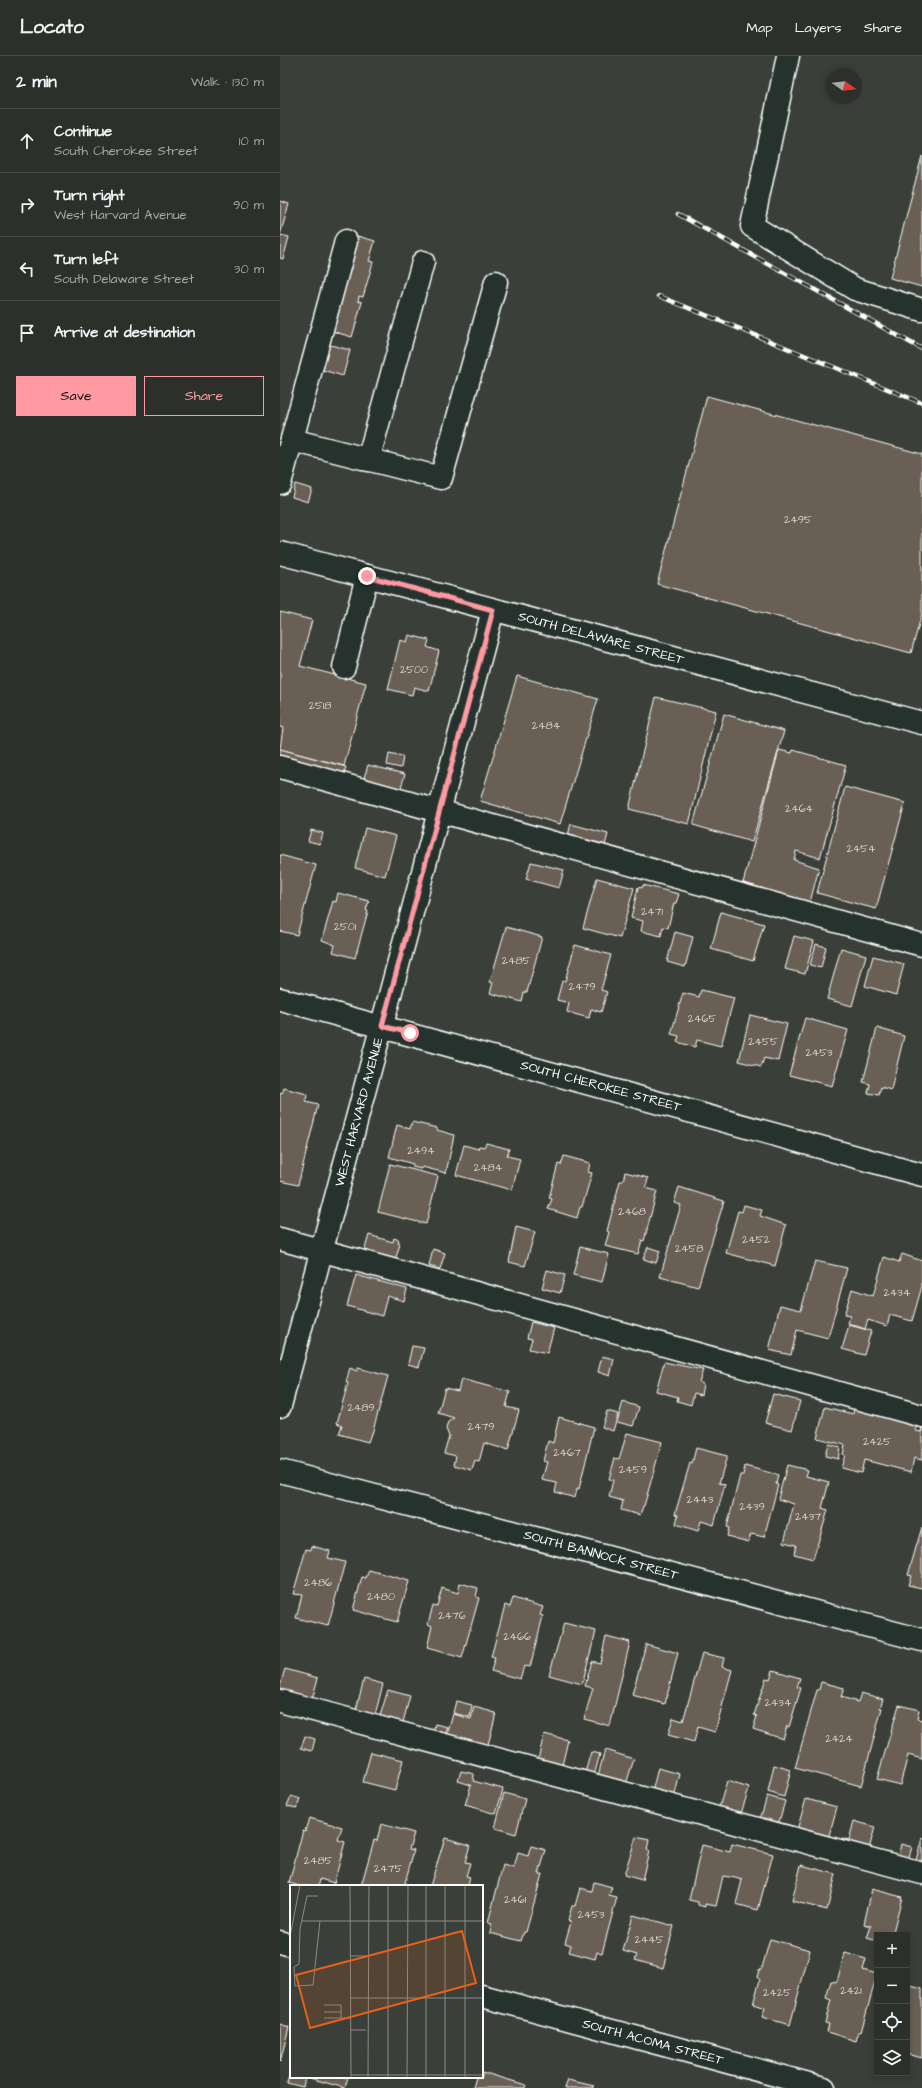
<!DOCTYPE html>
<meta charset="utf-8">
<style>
body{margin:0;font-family:"Architects Daughter",sans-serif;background:#343833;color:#f1f3f6}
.controls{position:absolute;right:12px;bottom:12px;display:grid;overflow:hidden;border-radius:0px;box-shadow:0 2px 6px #0003}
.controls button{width:36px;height:36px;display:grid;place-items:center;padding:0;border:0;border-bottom:1px solid #484b47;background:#2c302b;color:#f1f3f6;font:20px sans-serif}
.compass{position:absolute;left:546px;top:12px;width:36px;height:36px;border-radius:50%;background:#2c302b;box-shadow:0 2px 6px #0003;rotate:105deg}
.stop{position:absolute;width:12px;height:12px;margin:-9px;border:3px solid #ff9aa2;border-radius:50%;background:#fff}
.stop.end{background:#ff9aa2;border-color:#fff;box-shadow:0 1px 4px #0008}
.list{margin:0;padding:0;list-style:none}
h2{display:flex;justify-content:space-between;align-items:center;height:52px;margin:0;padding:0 16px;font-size:17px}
h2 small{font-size:13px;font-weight:400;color:#a6a9a9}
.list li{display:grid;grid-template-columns:26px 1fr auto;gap:12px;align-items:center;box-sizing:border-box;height:64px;padding:0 16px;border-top:1px solid #484b47}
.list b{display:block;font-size:15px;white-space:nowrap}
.list p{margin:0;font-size:13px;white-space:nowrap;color:#a6a9a9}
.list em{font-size:13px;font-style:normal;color:#a6a9a9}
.actions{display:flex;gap:8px;padding:12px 16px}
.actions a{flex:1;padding:9px 0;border:1px solid #ff9aa2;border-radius:0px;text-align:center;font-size:14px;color:#ff9aa2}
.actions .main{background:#ff9aa2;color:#111}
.icon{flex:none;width:22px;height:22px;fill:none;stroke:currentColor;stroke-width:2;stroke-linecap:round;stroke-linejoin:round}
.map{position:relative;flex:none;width:642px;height:2032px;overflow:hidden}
header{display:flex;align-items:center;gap:24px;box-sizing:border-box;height:56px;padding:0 20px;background:#2c302b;border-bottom:1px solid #484b47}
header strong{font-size:19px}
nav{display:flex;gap:22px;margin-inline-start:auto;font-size:14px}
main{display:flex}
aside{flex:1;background:#2c302b}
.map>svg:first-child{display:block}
</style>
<header>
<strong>Locato</strong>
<nav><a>Map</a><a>Layers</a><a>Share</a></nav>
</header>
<main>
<aside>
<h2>2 min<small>Walk · 130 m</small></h2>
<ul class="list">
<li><svg class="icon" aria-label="ahead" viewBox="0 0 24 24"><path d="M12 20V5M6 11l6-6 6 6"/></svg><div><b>Continue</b><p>South Cherokee Street</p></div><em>10 m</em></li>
<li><svg class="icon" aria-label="right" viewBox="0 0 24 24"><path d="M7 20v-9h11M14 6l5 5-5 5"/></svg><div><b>Turn right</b><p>West Harvard Avenue</p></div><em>90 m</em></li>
<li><svg class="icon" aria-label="left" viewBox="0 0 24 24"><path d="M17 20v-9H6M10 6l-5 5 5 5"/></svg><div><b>Turn left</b><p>South Delaware Street</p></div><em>30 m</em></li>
<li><svg class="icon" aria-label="arrive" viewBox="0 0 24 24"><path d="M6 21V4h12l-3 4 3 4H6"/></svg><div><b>Arrive at destination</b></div></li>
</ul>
<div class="actions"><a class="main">Save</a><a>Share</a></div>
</aside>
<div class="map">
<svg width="642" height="2032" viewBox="0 0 642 2032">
<rect width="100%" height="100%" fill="#3a4039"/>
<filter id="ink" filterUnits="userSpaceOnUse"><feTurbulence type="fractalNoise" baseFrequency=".025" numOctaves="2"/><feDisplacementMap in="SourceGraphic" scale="8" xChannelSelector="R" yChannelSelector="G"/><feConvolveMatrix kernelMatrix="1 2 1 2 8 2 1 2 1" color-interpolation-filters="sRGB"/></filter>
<g filter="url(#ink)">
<g fill="#695e54" stroke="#fff">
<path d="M642,100V231L610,222Z"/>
<path d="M0,145L9,148L0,179L9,181L3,203L0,202Z"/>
<path d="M74,179L95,185L89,205L93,206L83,241L79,240L78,245L82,246L72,281L48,274Z"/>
<path d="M43,287L70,294L63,320L36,312Z"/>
<path d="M427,340L642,398V557L631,597L377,528Z"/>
<path d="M15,428L32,433L28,446L12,441Z"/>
<path d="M0,556L32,564L20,610L86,627L64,710L0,693L3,672L0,671Z"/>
<path d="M129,579L149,584L147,591L159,595L149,635L134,631L132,639L108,633L120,584L127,586Z"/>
<path d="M237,620L318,643L280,768L200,745Z"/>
<path d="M376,641L436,655L409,768L349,753Z"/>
<path d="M444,658L504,675L472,786L413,769Z"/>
<path d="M0,693L66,711L62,723L0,707Z"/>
<path d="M499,694L512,697L513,694L566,709L540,802L516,795L514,804L539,812L530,846L463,827Z"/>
<path d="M109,698L123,701L121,712L107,709Z"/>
<path d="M88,709L125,718L120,735L83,725Z"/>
<path d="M565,731L625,747L596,853L537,837Z"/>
<path d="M291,768L328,778L325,789L288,779Z"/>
<path d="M85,772L116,780L105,820L75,812Z"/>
<path d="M31,774L43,777L40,788L28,785Z"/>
<path d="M0,799L36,809L17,879L0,875Z"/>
<path d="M251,806L284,814L279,832L246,823Z"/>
<path d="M317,822L354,832L340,882L303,872Z"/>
<path d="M363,829L399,838L396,847H394L388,872L383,871L381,880L361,875L363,865L351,862L358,831L362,832Z"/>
<path d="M58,837L89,845L86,854L88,855L75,902L53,896L55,889L42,884L53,845L56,846Z"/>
<path d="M441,856L484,868L473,905L431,893Z"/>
<path d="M226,871L262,881L247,936H244L242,946L210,937L213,927L210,926Z"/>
<path d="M395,876L413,881L405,911L387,906Z"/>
<path d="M514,880L534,885L525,918L505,913Z"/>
<path d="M536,888L546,891L541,912L530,909Z"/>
<path d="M295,889L331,899L321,934L327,936L321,956L311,953L309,962L287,956L289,947L277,944L282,925H285Z"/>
<path d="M561,892L586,899L572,950L547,943Z"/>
<path d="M593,900L624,908L616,939L585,930Z"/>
<path d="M421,934L454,942L441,990L417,984L415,991L397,986L399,980L391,978L403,937L419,941Z"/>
<path d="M470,959L507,968L498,1005L484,1002L481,1011L459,1005Z"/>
<path d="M525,962L568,974L552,1030L509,1019Z"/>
<path d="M597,972L624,980L611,1034L601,1031L599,1039L588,1037L590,1028L583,1026Z"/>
<path d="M4,1032L27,1038L26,1046L38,1049L18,1129L0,1125V1037L2,1038Z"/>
<path d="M132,1066L157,1072V1074L174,1079L166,1117L142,1111L141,1113L133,1111V1108L109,1101L117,1069L130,1073Z"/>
<path d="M206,1087L229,1093L227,1100L240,1103L232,1134L176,1119L184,1089L198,1093L199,1090L204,1091Z"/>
<path d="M284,1100L310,1107L308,1116L312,1117L302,1151H300L297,1162L268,1153L272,1143L269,1142L278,1108L281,1109Z"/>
<path d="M110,1108L158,1120L146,1168L98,1156Z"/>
<path d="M345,1116L368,1122L366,1132L377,1135L364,1185L362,1184L358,1198L325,1190L329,1176L327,1175L340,1125H343Z"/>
<path d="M399,1131L444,1145L418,1231L380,1221L401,1149L394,1147Z"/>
<path d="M464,1149L482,1154L480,1160L506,1169L495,1210L446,1197L458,1155L462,1156Z"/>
<path d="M236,1171L255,1176L245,1210L229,1206Z"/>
<path d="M89,1179L113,1186L114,1182L119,1184L118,1187L120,1188L115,1205L84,1196Z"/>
<path d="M300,1191L329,1198L322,1226L293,1219Z"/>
<path d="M368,1191L380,1195L376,1207L363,1203Z"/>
<path d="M153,1193L165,1197L160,1213L149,1210Z"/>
<path d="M622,1198L642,1205V1230L632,1265L610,1259L607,1270L588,1264L585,1273L568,1267L570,1260L564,1259L572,1233L593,1240L604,1201L619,1206Z"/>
<path d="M535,1205L567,1212L548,1282L517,1274L511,1299L489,1294L500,1249L521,1254Z"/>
<path d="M267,1214L285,1219L280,1237L262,1232Z"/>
<path d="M76,1219L127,1233L124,1245L107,1240L102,1260L67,1250Z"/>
<path d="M251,1266L274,1272L267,1297L249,1293L252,1283L247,1282Z"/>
<path d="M569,1269L591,1275L584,1299L562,1293Z"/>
<path d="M132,1290L144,1292L139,1311L128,1308Z"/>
<path d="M322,1300L334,1303L330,1320L318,1316Z"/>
<path d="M384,1306L423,1314L419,1326L423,1328L421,1339L414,1337L411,1349L397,1345L398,1341L376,1335Z"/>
<path d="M70,1312L77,1315L78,1312L108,1320L92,1378L91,1377L88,1386L59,1378L62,1369L57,1367L68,1327L66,1326Z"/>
<path d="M181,1323L230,1336L226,1351L239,1354L228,1394L204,1387L199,1406L195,1405L192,1414L174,1409L176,1400L164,1397L169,1380L166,1373L168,1366L174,1362L158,1357L165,1332L178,1335Z"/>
<path d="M493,1338L520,1345L512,1374L485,1367Z"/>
<path d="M343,1346L359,1351L353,1370L337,1366Z"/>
<path d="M545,1351L573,1358L574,1352L637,1368L635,1375L641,1376L642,1371V1404L634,1402L631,1416L584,1404L581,1417L561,1412L565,1399L563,1398L565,1389L537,1382Z"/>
<path d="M327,1355L338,1358L333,1375L322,1371Z"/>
<path d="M279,1361L314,1371L299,1433H297L295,1442L275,1436L277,1427L262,1424L267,1406L263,1405L268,1385L273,1387Z"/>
<path d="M347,1377L382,1386L364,1450H363L360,1459L341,1454L343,1445L329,1441L333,1424L329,1423L335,1402L339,1403Z"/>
<path d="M548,1388L560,1391L558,1403L545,1400Z"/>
<path d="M416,1392L447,1400L439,1427L445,1428L434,1469L421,1465L418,1475L396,1468L398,1459L395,1458L410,1407L412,1408Z"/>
<path d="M507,1409L528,1414L526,1420L549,1426L542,1452L548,1454L533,1503L514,1498L516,1489L504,1486L514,1448L498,1443Z"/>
<path d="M465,1410L498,1419L496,1428L498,1429L484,1481L471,1478L468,1486L447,1480L449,1472L447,1471L460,1419H463Z"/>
<path d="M642,1471V1532L628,1529L631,1520L628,1519Z"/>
<path d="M32,1490L50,1495L48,1502L65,1506L48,1570L16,1562L22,1539L13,1538L26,1493L31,1494Z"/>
<path d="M89,1514L129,1525L117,1566L73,1554L82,1521L86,1522Z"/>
<path d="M180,1527L198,1532L196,1541L199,1542L182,1602L147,1592L152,1570L148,1568L153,1549L157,1550L162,1532L178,1537Z"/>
<path d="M233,1542L263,1551L260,1559L263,1560L250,1611L244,1610L240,1623L211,1615L215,1602L211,1601L225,1549L230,1551Z"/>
<path d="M284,1567L316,1575L302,1628L269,1619Z"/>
<path d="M326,1580L350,1586L330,1670L304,1663L313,1632L305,1630L312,1605L320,1607Z"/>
<path d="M366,1588L398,1597L385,1648L352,1639Z"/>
<path d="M422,1597L444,1602L442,1611L452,1614L435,1676L418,1671L414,1686L388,1679L393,1662L403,1665Z"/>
<path d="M5,1613L38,1622L30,1651L0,1642V1630Z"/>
<path d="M493,1614L520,1622L517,1631L521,1632L509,1671L507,1670L503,1683L473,1673L477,1660L474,1659L486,1622L490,1623Z"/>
<path d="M84,1623L103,1628L95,1659L76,1654Z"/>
<path d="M541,1626L564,1632L561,1641L578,1646L581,1637L603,1643L600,1652H602L581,1730L515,1712L537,1634H539Z"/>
<path d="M108,1634L130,1640L123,1666L100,1660Z"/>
<path d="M176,1645L192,1649L190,1661L173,1657Z"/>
<path d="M619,1649L639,1654L637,1663L642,1664V1703L628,1699L620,1729L597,1723Z"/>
<path d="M194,1651L216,1657L207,1693L166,1683L173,1658L191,1663Z"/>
<path d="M155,1668L168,1671L163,1687L151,1684Z"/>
<path d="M264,1678L288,1684L281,1714L257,1708Z"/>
<path d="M25,1680L35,1683L32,1695L21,1692Z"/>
<path d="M325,1694L354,1703L345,1731L317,1723Z"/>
<path d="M91,1696L123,1704L115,1734L83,1726Z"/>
<path d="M311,1696L320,1698L313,1723L304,1720Z"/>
<path d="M494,1709L511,1714L504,1741L488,1736Z"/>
<path d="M378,1712L400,1718L393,1746L371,1740Z"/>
<path d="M181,1715L194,1718L193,1725L223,1733L216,1758L185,1749L191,1729L178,1725Z"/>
<path d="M447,1725L469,1732L460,1761L438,1755Z"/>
<path d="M224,1737L245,1743L236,1778L215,1772Z"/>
<path d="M11,1740L20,1743L17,1752L7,1750Z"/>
<path d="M487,1740L505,1745L498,1769L480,1764Z"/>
<path d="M526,1743L557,1751L548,1783L517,1774Z"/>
<path d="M29,1762L62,1771L58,1784L65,1786L54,1827L40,1823L38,1830H20L9,1827L23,1774L25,1775Z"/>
<path d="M574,1765L595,1771L587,1800L559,1793L562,1782L569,1784Z"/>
<path d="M101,1768L134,1777L129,1793L134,1794L124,1830H81L94,1784L97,1785Z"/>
<path d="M356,1781L369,1784L367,1794L369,1795L362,1824L344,1819Z"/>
<path d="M165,1782L190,1789L185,1806L190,1807L186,1820L190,1821L188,1830H150Z"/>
<path d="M642,1782V1806L636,1804Z"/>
<path d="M452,1788L493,1798L478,1854L456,1848L462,1824L455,1822L443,1820L436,1850L425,1848V1851L418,1849V1846L409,1844L422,1789L450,1796Z"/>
<path d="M621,1788L632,1791L628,1804L618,1801Z"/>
<path d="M251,1790L266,1794L259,1818H262L246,1876H244L241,1885L210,1877L212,1868L208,1867L223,1809L234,1812L238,1797L248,1800Z"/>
<path d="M521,1809L556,1818L547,1854L512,1845Z"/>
<path d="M314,1826L332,1831L329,1839L337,1841L322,1897L317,1896L315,1903L289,1896L291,1889L285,1887L291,1866L288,1865L292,1850H295L300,1832L312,1835Z"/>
<path d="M592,1833L622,1841L613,1876L610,1875L609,1879H597V1885L587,1882L591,1870L584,1868Z"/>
<path d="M353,1859L394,1870L383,1912L355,1904L357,1899L343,1895Z"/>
<path d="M490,1883L530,1894L510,1969L482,1961L485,1952L473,1948L480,1924L477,1921L479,1914L482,1912Z"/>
<path d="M565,1897L586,1903L583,1914L597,1918L581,1976L579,1975L576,1985L547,1976L549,1968L545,1967L551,1944L546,1942L551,1925L556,1926L558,1922Z"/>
<path d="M627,1929L642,1933V2002L627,1998Z"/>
<path d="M0,1968L9,1971L0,2006Z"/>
<path d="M11,2013V2021H25L23,2031L7,2027Z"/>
<path d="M202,2016L246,2029L245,2032H193L196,2021H202Z"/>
<path d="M26,2021H68L65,2032Z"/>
<path d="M288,2024L314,2030V2032H285Z"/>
</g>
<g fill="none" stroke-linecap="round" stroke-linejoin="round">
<defs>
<g id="minor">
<path d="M508,0L472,170L575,233L642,254"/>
<path d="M12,384L161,422L216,226"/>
<path d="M88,404L143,206"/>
<path d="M0,427L66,185"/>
<path d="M0,497L642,667"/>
<path d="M64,611L87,520"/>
<path d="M0,711L642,889"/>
<path d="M0,943L642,1119"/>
<path d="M0,1183L642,1360"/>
<path d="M0,1350L213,554"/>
<path d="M0,1415L642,1584"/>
<path d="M0,1645L642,1817"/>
<path d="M0,1886L11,1889"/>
<path d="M202,1940L544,2032"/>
</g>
</defs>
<use href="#minor" stroke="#fff" stroke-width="25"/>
<use href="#minor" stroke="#26332d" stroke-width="22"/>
<defs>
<g id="rail">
<path d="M398,158L642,293"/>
<path d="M379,240L642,347"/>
</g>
</defs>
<use href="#rail" stroke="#fff" stroke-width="4.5"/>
<use href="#rail" stroke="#26332d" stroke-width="3" stroke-dasharray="9" stroke-linecap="butt"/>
</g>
</g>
<g fill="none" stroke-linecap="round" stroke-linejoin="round" filter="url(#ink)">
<path stroke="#ff9aa2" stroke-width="5" d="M87,520L213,554L102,970L130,977"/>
</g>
<g text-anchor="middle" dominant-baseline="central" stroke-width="3" stroke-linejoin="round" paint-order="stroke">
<g font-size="11" fill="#dad7d4">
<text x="518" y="463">2495</text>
<text x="134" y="613">2500</text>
<text x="40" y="649">2518</text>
<text x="266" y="669">2484</text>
<text x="519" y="752">2464</text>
<text x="581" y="792">2454</text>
<text x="372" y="855">2471</text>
<text x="65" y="870">2501</text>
<text x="236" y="904">2485</text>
<text x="302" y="930">2479</text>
<text x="422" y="962">2465</text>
<text x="483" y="985">2455</text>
<text x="539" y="996">2453</text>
<text x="141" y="1094">2494</text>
<text x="208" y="1111">2484</text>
<text x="352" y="1155">2468</text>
<text x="476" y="1183">2452</text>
<text x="409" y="1192">2458</text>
<text x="617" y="1236">2434</text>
<text x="81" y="1351">2489</text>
<text x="201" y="1370">2479</text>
<text x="597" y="1385">2425</text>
<text x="287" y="1396">2467</text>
<text x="353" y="1413">2459</text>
<text x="420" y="1443">2443</text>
<text x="472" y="1450">2439</text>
<text x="528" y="1460">2437</text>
<text x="38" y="1526">2486</text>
<text x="101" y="1540">2480</text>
<text x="172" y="1559">2476</text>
<text x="237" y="1580">2466</text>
<text x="498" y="1646">2434</text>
<text x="559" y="1682">2424</text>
<text x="38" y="1804">2485</text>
<text x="108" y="1812">2475</text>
<text x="235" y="1843">2461</text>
<text x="311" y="1858">2453</text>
<text x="369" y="1883">2445</text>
<text x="571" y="1934">2421</text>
<text x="497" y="1936">2425</text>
</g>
<g font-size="13" fill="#fff" stroke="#26332d">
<text transform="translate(321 582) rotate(15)">SOUTH DELAWARE STREET</text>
<text transform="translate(321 1030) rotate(15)">SOUTH CHEROKEE STREET</text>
<text transform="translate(79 1056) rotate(-75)">WEST HARVARD AVENUE</text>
<text transform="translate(321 1499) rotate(15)">SOUTH BANNOCK STREET</text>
<text transform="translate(373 1986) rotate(15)">SOUTH ACOMA STREET</text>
</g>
</g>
<g transform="translate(10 1829)">
<rect width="193" height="193" fill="#3a4039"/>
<path fill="none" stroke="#898c88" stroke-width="1" d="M60,0L61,193M175,0V193M28,11H17L10,44L9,79L4,82L5,101L23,100L30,36M12,36H193M0,52L10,0M60,71H75M61,113H193M34,120H51V133M34,127H51M34,133H61M61,145H76M61,190H193M78,193L79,0M98,193V0M117,193L118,0M136,193V0M155,193V0"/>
<path fill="#e96118" fill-opacity="0.15" stroke="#e96118" stroke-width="2" d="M172,46L186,98L20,143L6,90Z"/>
<rect width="193" height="193" fill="none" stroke="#fff" stroke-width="2"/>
</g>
</svg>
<div class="controls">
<button>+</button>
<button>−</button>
<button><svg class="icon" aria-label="locate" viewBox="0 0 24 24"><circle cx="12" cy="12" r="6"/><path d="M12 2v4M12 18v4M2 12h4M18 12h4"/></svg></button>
<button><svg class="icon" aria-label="layers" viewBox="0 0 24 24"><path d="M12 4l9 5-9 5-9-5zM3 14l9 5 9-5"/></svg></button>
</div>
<svg class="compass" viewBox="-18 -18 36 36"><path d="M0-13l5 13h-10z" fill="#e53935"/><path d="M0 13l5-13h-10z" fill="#a6a9a9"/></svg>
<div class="stop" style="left:130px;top:977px"></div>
<div class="stop end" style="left:87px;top:520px"></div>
</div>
</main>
